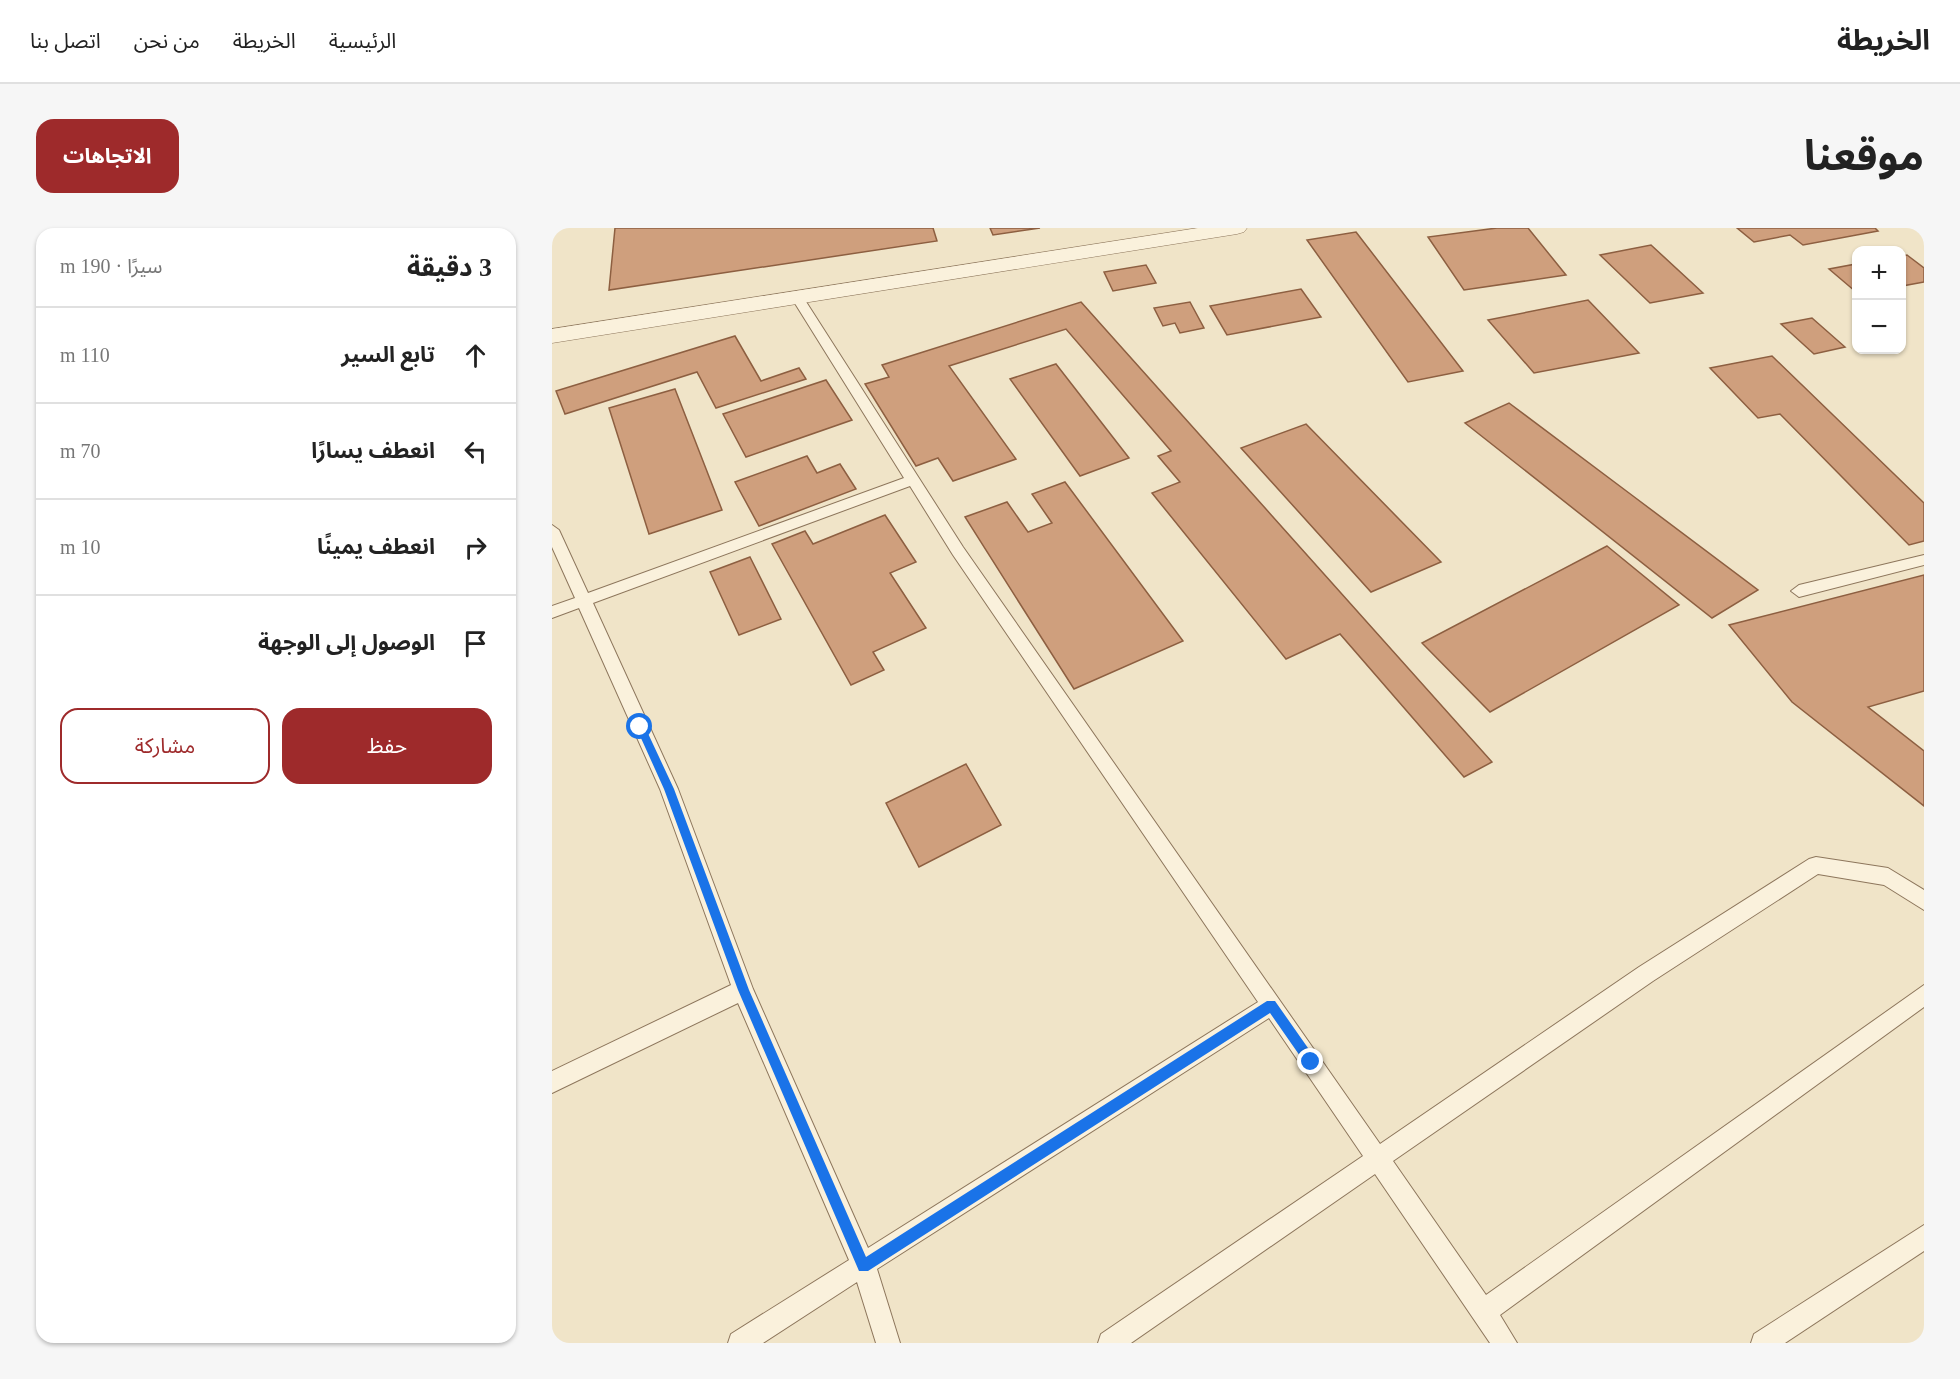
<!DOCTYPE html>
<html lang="ar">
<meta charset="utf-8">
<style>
body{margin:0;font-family:"Times New Roman","Noto Sans Arabic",serif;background:#f6f6f6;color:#222;direction:rtl}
.controls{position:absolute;right:18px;top:18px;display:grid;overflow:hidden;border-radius:12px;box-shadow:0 2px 4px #0004}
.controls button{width:54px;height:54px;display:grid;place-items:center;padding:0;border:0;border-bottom:2px solid #e0e0e0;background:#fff;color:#222;font:30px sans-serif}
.stop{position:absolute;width:18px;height:18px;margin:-14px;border:4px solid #1a73e8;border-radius:50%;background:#fff}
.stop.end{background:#1a73e8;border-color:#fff;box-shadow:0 2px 6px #0008}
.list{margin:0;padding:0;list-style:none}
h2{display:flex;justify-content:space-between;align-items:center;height:78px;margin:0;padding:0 24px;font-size:26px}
h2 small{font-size:20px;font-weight:400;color:#767676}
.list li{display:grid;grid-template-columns:39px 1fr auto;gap:18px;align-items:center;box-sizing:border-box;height:96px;padding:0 24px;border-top:2px solid #e0e0e0}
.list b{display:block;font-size:22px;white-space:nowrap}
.list em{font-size:20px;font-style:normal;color:#767676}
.actions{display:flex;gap:12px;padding:18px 24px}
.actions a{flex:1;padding:14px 0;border:2px solid #9e2a2b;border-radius:18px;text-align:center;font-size:21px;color:#9e2a2b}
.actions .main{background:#9e2a2b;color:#fff}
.icon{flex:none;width:33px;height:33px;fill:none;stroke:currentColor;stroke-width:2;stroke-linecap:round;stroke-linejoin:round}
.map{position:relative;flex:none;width:1372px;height:1115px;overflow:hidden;direction:ltr;border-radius:18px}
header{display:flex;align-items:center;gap:36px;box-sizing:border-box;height:84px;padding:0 30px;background:#fff;border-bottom:2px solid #e0e0e0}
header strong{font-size:28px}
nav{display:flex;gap:33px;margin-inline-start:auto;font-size:21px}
.intro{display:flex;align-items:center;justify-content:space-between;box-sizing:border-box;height:144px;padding:0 36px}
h1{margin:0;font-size:42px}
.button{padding:15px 27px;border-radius:18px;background:#9e2a2b;color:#fff;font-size:21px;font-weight:700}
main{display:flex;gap:36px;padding:0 36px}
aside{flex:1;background:#fff;border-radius:18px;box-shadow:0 2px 4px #0004}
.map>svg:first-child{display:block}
</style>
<header>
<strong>الخريطة</strong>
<nav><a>الرئيسية</a><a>الخريطة</a><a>من نحن</a><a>اتصل بنا</a></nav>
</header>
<div class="intro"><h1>موقعنا</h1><a class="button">الاتجاهات</a></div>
<main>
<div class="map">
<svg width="1372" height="1115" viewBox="0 0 1372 1115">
<rect width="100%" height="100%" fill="#f0e4c8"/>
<g fill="#cf9f7d" stroke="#8d5f41" stroke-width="1.5">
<path d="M63,0H381L385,13L57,62Z"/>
<path d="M438,0H488L441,7Z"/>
<path d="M945,0H976L1014,47L912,62L876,9Z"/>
<path d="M1185,0H1323L1326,3L1251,17L1238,7L1202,14Z"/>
<path d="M804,4L911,143L856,154L755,12Z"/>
<path d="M1099,17L1151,65L1098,75L1048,27Z"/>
<path d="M1355,27L1372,40V54L1350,58V28Z"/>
<path d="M1304,36V64L1277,41Z"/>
<path d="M594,37L604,55L561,63L552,44Z"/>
<path d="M749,61L769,89L675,107L658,78Z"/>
<path d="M1036,72L1087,125L982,145L936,92Z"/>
<path d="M529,74L940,534L912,549L788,406L734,431L600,265L628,254L606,228L619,223L514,101L397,138L464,231L401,253L386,230L364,238L313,156L337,149L330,137Z"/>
<path d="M638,74L652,100L628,105L623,95L611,98L602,80Z"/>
<path d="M1260,90L1293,119L1262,126L1229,96Z"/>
<path d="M183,108L209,153L247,140L254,151L164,180L145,144L13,186L4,163Z"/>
<path d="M1220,128L1372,275V313L1357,317L1228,186L1206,190L1158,140Z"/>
<path d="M504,136L577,230L528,248L458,151Z"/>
<path d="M274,152L300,192L194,229L171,186Z"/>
<path d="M123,161L170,282L97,306L57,180Z"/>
<path d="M957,175L1081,268L1206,362L1160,390L913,195Z"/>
<path d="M754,196L889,334L819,364L689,220Z"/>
<path d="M255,228L265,245L288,236L304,261L207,298L183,254Z"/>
<path d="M513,254L631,413L522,461L413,289L455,274L476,304L500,295L480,266Z"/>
<path d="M333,287L364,334L338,345L374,400L321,424L332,442L299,457L220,316L253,303L261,316Z"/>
<path d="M1055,318L1127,377L938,484L870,415Z"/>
<path d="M198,329L229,391L187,407L158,344Z"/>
<path d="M1372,347V463L1316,479L1372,523V578L1240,474L1177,397Z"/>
<path d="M414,536L449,597L367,639L334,575Z"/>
</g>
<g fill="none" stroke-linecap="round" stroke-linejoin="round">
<defs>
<g id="lane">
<path d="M245,65L251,69L411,319L828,916L1087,739L1257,631L1264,629L1336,640L1372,662V682L1332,657L1266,646L1101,753L841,933L934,1067L1372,757V779L948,1087L965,1115H938L823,946L579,1115H546L549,1106L811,928L717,790L325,1041L348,1115H324L305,1054L211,1115H176L179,1106L297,1032L186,775L0,865V843L179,757L108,561L27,380L0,390V378L23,370L0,319V297L7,302L36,365L352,250L239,69ZM358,258L401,327L706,774L316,1020L201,761L126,561L41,375Z"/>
<path d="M1372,327V337L1247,369L1239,363L1247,357Z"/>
<path d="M1372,997V1023L1233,1115H1199L1202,1106Z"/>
</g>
<path id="street" d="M646,0H695L692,4L685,6L0,115V101Z"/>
</defs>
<use href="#lane" stroke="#8d765c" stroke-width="2"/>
<use href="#street" stroke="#8d765c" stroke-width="1"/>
<use href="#lane" fill="#faf1dc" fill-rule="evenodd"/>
<use href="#street" fill="#faf1dc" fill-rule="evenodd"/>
</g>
<path fill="#1a73e8" d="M88,495L93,499L122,561L197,762L314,1029L715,773H723L763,830V838H755L718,785L316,1043H307L186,762L112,561L84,499Z"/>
</svg>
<div class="controls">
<button>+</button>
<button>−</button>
</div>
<div class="stop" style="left:88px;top:499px"></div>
<div class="stop end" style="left:759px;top:834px"></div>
</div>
<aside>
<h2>3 دقيقة<small>سيرًا · 190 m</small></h2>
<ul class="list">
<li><svg class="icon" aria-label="ahead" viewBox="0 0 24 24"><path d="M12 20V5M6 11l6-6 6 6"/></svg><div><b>تابع السير</b></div><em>110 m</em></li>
<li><svg class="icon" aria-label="left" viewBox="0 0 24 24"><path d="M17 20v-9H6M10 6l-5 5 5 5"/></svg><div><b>انعطف يسارًا</b></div><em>70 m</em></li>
<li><svg class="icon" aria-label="right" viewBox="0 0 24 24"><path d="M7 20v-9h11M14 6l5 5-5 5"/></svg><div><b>انعطف يمينًا</b></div><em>10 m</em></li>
<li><svg class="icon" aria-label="arrive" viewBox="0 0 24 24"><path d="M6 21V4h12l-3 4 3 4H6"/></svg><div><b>الوصول إلى الوجهة</b></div></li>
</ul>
<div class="actions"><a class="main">حفظ</a><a>مشاركة</a></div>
</aside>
</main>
